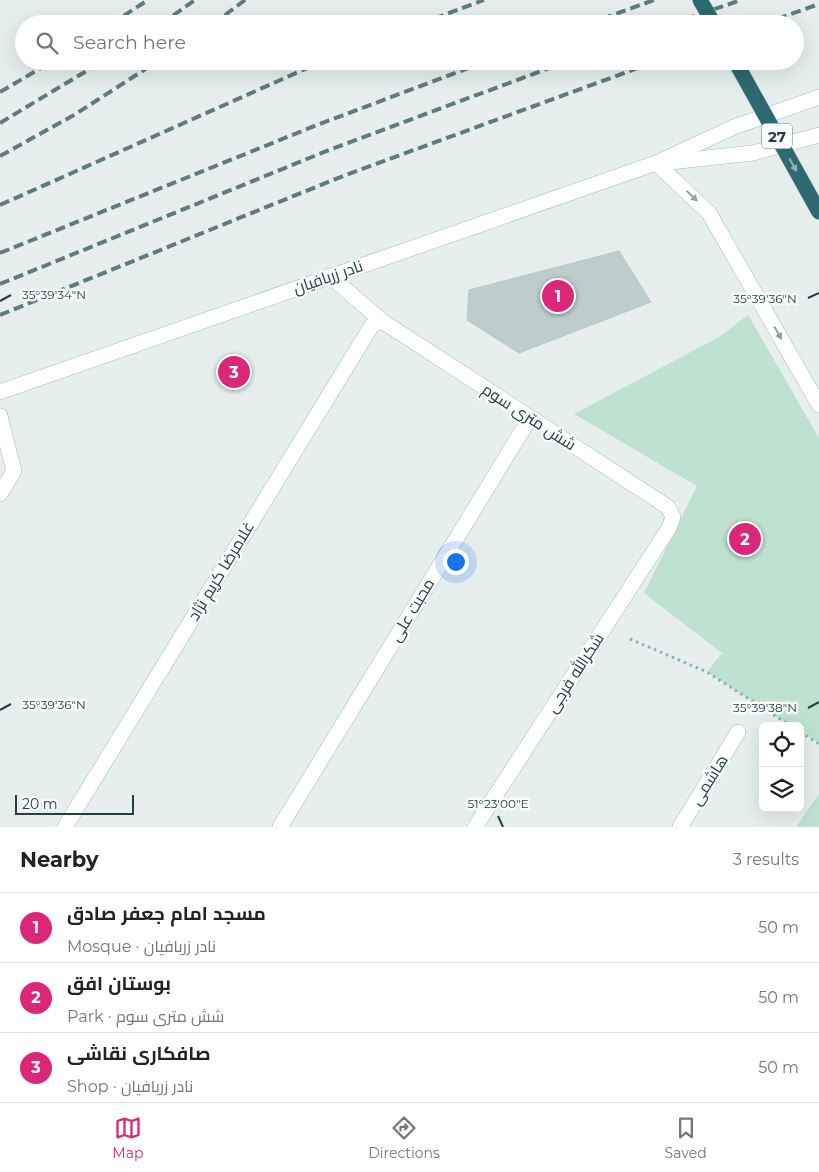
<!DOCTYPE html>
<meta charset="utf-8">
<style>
body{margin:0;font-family:Montserrat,Cairo,sans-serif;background:#f6f6f6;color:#222}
.controls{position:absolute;right:15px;bottom:15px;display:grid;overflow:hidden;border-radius:8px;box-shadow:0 5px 20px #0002}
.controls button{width:45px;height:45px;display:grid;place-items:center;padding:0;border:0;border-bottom:1px solid #e0e0e0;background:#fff;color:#222;font:25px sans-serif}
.scale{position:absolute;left:15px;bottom:12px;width:119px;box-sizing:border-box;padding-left:5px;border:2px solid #234143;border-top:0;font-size:14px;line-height:18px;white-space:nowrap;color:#234143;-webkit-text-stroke:4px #f7fbfa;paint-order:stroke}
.you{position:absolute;left:455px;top:561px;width:18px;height:18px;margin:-12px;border:4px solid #fff;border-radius:50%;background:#1a73e8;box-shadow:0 0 0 8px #1a73e833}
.badge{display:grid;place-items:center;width:32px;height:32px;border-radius:50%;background:#db2777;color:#fff;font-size:16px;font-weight:700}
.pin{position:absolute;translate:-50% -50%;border:2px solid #fff;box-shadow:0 1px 5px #0006}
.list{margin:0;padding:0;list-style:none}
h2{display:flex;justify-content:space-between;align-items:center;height:65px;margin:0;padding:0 20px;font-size:21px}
h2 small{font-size:16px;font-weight:400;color:#767676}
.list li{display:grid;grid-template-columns:32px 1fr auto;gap:15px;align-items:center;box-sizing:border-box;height:70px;padding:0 20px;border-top:1px solid #e0e0e0}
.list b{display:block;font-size:19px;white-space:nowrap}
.list p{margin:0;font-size:16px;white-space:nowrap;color:#767676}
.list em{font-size:16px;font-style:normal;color:#767676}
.icon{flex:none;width:28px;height:28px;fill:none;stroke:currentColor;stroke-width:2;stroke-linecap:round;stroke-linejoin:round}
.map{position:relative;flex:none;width:819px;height:827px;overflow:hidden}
.search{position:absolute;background:#fff;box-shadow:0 5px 20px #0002;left:15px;right:15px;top:15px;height:55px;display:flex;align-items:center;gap:12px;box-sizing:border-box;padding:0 18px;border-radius:28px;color:#767676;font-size:19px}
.sheet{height:275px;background:#fff}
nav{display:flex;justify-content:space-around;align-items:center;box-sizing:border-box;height:70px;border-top:1px solid #e0e0e0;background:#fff;font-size:14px;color:#767676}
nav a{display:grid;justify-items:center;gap:2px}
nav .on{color:#db2777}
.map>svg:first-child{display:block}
</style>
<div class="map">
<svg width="819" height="827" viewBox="0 0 819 827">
<rect width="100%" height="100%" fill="#e6efee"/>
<g fill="#bee1d2">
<path d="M748,315L819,438V743L800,731V726H791L707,672L722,653L644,593L697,486L574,414L719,337Z"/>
<path d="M819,794V827H796Z"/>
</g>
<path fill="#bdcdcb" stroke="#b7c9c8" d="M619,251L651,302L519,353L467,320L469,290Z"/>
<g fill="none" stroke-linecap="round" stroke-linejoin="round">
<defs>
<g id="street">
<path d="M330,276L382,321L668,507L673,517L669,528L475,827"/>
<path d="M0,416L14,471L0,494"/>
<path d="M65,827L372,325L382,321"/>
<path d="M280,827L530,418"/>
<path d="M680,827L738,732"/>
</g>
<g id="secondary">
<path d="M670,162L753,153L819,135"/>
<path d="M656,163L709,213L819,405"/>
<path d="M0,392L656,163L734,127L819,97"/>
</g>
</defs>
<use href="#street" stroke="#a8b7b7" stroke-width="16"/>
<use href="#secondary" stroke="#a3bbbb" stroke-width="16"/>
<g stroke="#85b4b4" stroke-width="3" stroke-dasharray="2.5 4" stroke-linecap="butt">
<path d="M630,639L707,672L791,726"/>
<path d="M800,732L819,744"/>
</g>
<use href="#street" stroke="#fff" stroke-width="15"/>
<use href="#secondary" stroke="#fff" stroke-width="15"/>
<g stroke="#5e7c7e" stroke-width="4" stroke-dasharray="10 5" stroke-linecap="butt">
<path d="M111,24L148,0"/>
<path d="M161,24L195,0"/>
<path d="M213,24L245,0"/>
<path d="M420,24L484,0"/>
<path d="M588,24L654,0"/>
<path d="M671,24L741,0"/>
<path d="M763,24L819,4"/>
<path d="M0,92L53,61"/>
<path d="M0,123L103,61"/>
<path d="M0,156L74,115L158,61"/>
<path d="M0,205L323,61"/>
<path d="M0,253L317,125L487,61"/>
<path d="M0,284L329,150L568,61"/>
<path d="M0,315L343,176L657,61"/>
</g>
<defs>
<g id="highway-bridge">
<path d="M700,0L714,24"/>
<path d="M735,61L819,212"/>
</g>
</defs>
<use href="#highway-bridge" stroke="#c1caca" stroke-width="16" stroke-linecap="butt"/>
<use href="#highway-bridge" stroke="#2d6970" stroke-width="15"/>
</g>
<defs><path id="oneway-solid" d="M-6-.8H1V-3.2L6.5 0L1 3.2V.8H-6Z" transform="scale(1.25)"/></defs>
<use fill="#92b2b5" href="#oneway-solid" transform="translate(793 165) rotate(61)"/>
<g fill="#91a0a1">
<use href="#oneway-solid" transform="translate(692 196) rotate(43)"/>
<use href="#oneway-solid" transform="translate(778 333) rotate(60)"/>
</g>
<path fill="none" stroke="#234143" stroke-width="2" d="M808,298L819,293M0,301L11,295M808,708L819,702M0,710L11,704M498,816L503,827"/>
<g text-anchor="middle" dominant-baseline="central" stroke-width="5" stroke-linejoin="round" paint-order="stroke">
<rect fill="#f7fbfa" stroke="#63797a" stroke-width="1" x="762" y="123.5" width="30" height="25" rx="4"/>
<g font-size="15" font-weight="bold" fill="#234143">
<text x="777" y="136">27</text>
</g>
<g font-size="16" fill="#234143" stroke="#f7fbfa">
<text transform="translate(328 277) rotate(-19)">نادر زربافیان</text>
<text transform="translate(529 417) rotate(33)">شش متری سوم</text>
<text transform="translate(221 571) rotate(-59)">غلامرضا کریم نژاد</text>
<text transform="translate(412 610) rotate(-59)">محبت علی</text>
<text transform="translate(575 673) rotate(-57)">شکرالله فرجی</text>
<text transform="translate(709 780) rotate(-58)">هاشمی</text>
</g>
</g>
<g font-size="12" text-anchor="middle" fill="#234143" stroke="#f7fbfa" stroke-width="5" stroke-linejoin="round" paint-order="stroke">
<text x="54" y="299">35°39'34"N</text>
<text x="765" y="303">35°39'36"N</text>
<text x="54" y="709">35°39'36"N</text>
<text x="765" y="712">35°39'38"N</text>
<text x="498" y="808">51°23'00"E</text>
</g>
</svg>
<div class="controls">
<button><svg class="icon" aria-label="locate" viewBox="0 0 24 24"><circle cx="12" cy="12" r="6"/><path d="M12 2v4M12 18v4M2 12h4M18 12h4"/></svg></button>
<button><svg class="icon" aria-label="layers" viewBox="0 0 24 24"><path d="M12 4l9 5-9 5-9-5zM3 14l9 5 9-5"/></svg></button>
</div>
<div class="scale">20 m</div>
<div class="you"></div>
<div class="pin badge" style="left:558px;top:296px">1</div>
<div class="pin badge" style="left:745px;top:539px">2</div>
<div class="pin badge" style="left:234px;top:372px">3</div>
<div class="search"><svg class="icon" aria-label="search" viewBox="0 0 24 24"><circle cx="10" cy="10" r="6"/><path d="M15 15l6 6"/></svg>Search here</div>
</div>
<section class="sheet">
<h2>Nearby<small>3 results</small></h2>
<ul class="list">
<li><span class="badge">1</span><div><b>مسجد امام جعفر صادق</b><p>Mosque · نادر زربافیان</p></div><em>50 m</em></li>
<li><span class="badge">2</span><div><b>بوستان افق</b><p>Park · شش متری سوم</p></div><em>50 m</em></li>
<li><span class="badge">3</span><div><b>صافکاری نقاشی</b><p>Shop · نادر زربافیان</p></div><em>50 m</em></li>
</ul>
</section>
<nav>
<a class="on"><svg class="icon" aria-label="map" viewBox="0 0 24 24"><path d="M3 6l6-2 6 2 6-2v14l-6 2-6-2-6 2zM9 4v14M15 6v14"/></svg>Map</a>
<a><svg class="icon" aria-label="directions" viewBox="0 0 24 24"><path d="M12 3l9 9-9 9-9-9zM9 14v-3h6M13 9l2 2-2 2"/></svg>Directions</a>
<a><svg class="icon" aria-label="saved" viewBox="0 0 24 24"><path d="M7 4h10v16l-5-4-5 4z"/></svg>Saved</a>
</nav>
